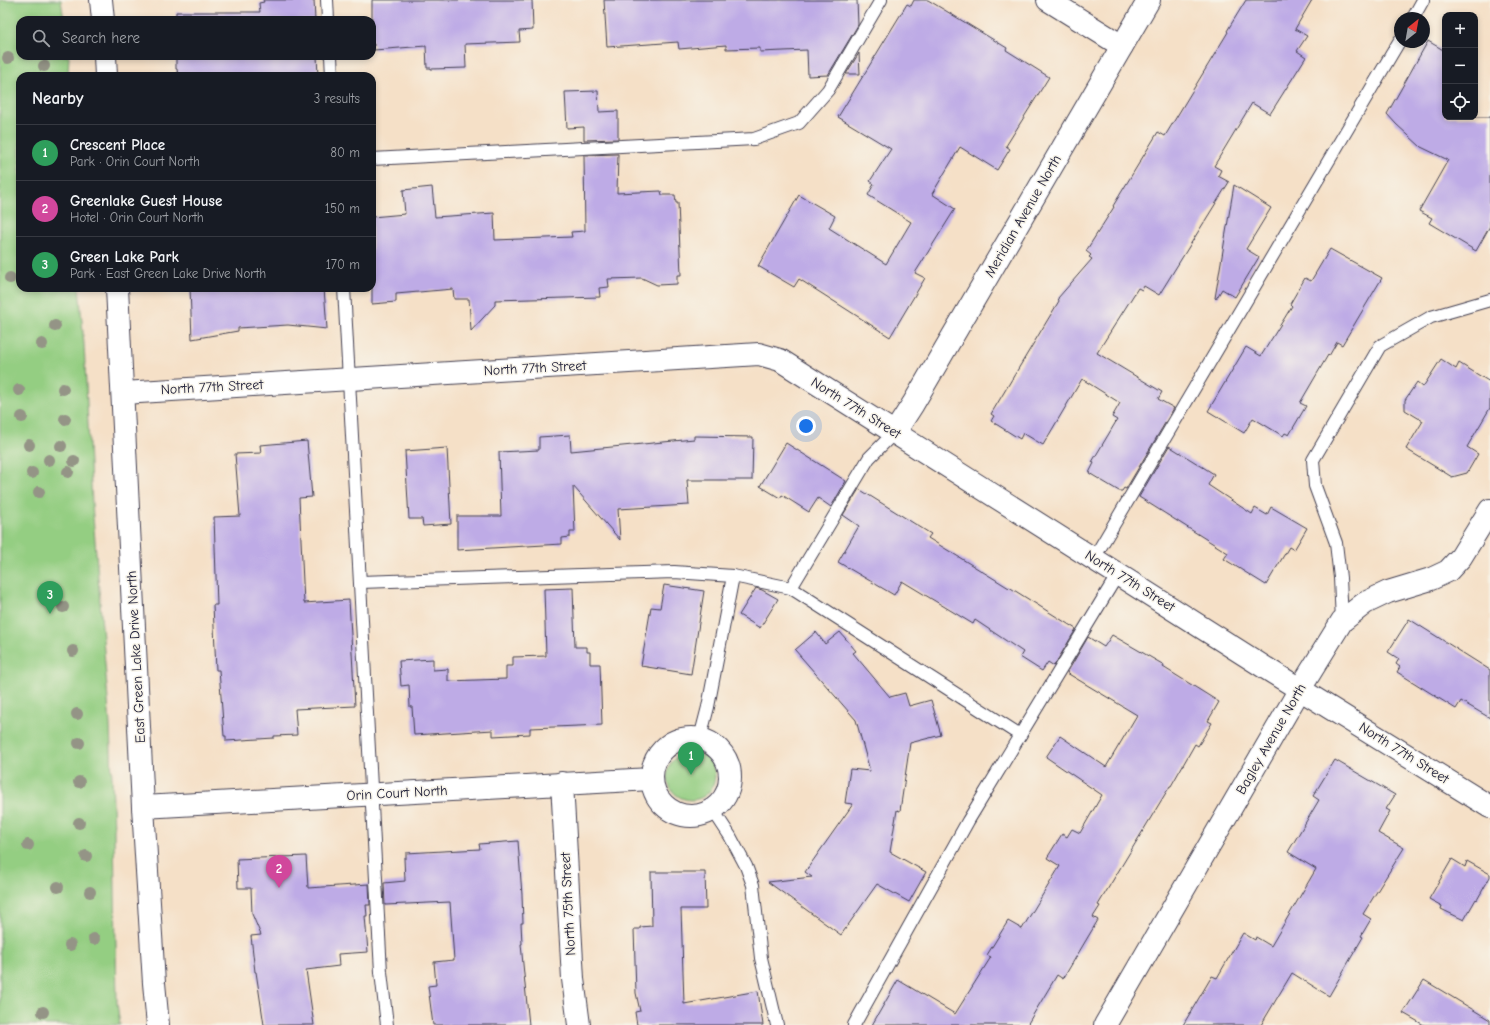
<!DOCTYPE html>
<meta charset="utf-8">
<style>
body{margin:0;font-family:"Comic Neue",sans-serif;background:#20242c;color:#f1f3f6}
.controls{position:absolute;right:12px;top:12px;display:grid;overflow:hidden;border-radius:8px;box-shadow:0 2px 6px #0003}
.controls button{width:36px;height:36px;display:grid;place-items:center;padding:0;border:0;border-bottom:1px solid #363941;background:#171b24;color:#f1f3f6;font:20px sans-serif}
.compass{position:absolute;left:1394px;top:12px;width:36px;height:36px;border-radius:50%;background:#171b24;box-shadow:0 2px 6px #0003;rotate:31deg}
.you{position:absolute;left:806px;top:426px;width:14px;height:14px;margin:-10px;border:3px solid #fff;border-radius:50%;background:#1a73e8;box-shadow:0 0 0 6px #1a73e833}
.badge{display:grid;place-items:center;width:26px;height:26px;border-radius:50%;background:#0b8043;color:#fff;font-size:13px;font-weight:700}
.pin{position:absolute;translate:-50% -33px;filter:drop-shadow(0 1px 2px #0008)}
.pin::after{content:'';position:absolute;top:21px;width:14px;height:12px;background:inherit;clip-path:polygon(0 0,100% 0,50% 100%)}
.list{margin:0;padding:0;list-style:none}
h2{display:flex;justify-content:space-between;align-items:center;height:52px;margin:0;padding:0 16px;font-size:17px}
h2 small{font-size:13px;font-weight:400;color:#9ea1a6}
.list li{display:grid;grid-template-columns:26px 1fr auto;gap:12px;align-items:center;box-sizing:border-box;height:56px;padding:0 16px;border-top:1px solid #363941}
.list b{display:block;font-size:15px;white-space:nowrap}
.list p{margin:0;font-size:13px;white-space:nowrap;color:#9ea1a6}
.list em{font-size:13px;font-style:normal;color:#9ea1a6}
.icon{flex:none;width:22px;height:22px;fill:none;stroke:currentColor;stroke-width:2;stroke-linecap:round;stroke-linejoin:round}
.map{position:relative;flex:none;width:1490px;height:1025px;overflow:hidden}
.search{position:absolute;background:#171b24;box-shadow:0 2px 6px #0003;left:16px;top:16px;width:360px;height:44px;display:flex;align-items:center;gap:10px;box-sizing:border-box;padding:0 14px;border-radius:12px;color:#9ea1a6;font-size:15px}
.panel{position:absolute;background:#171b24;box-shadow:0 2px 6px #0003;left:16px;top:72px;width:360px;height:220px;border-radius:12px}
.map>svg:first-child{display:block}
</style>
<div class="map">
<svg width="1490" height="1025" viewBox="0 0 1490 1025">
<rect width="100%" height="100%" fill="#f7f3e8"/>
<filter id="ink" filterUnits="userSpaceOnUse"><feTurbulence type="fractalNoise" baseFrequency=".025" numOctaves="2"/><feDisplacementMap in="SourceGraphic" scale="8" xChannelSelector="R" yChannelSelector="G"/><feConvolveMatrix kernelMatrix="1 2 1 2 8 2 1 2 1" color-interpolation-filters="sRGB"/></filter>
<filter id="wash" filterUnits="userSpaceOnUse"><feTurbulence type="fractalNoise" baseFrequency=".012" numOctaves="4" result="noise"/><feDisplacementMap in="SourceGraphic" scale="16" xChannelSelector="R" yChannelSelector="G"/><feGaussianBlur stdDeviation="0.9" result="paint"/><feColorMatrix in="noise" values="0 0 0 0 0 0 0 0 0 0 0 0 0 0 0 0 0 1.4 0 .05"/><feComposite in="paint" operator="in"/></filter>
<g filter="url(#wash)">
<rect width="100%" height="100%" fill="#f5e0c7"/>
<g fill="#94ce82" stroke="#5b785e">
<path d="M0,0H61L64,20H20V56H69L68,76H20V288H79L84,344L92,504L110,725L114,831L117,1003L120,1025H0Z"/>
<circle cx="691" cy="776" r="24"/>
</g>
<g id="blocks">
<g fill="#beabe6">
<path d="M263,0H314L315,20H176V12H260L259,3L264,2Z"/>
<path d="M372,0H532L533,30L519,31L520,42L465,44L466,68L431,69V68H427L426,46L374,50V44H372Z"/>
<path d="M604,0H857L858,25L828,75L808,76L807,50L760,52V48L726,49V45L679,49L678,42L607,47Z"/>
<path d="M914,0H928L1007,48L1006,50L1049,77L1006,146L1010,149L997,170L960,147L932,194L955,209L915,273L925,278L890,337L799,279L794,287L758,266L799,195L835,216L829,228L886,264L911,222L868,195L874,184L870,181L891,149L838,117L907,4L911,6Z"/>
<path d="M1246,0H1312L1295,29L1307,36L1297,51L1306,57L1270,114L1252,103L1214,166L1221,170L1218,176L1229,182L1159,295L1144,286L1142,290L1138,288L1097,353L1162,392L1158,399L1174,408L1126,489L1124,488L1122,491H1119L1089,473L1094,463L1092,462L1117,420L1112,417L1120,403L1082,379L1043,445L1023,433L1020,439L991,421L994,416L991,414L1059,301L1058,298L1092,259L1089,257L1091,255L1086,251L1114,207L1113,206L1158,132L1165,136L1228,32L1227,31Z"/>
<path d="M1428,41L1445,51V117H1490V226L1476,251L1429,223L1432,218L1419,211L1448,160L1421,147L1396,124L1387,114Z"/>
<path d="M859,53L860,74H846Z"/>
<path d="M176,56H317L318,76H178L177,69H176Z"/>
<path d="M598,91L599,112L618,111V139L584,140V127L567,128L565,92Z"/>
<path d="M618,154L617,193L661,191L662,195H675L676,203H678L681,275H677V284L657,285L642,278L608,279L609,287L599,288L600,297L495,300V305L471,331L469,299H454L453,289L396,294V302L372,304V217L405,214L403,190L432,187L435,217L494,213L495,240L572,237L571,232L585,231L584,155Z"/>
<path d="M1234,185L1271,208L1246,249L1259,257L1235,297L1222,289L1216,299L1215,298Z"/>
<path d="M1330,249L1382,278L1342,345L1337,342L1329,356L1328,355L1300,403L1306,406L1289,435L1285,433L1283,436L1253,418L1244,433L1208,411L1246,347L1261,356L1292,306L1290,304L1305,278L1311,281Z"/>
<path d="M190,288H324L327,329L288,325L238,328V331L192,339Z"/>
<path d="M1441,359L1456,369L1459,363L1490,382V408L1467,447L1478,454L1467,473L1452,477L1406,449L1423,421L1405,410V400L1417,382L1423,387Z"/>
<path d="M570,435L571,451L694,439V436L753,437L752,480H687L689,505L618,509L620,540L573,486L575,532H570V537L562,538V544L457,550V516H501L499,452L539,450V437Z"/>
<path d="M307,441L312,497L299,498L304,603L349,600L355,706L295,709L297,735L274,736V738L226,741V736H224L219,670H216L213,605H217L214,517L240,516L235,454L261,453L260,445Z"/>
<path d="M786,443L846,481L831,507L818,498L809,512L782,495L780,498L760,486Z"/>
<path d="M1169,446L1214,474L1208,485L1252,514L1255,508L1267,515L1271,507L1307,528L1294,550L1289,547L1266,585L1224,559L1228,553L1139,497Z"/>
<path d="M447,448L451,524L423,526L422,519H409L405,451Z"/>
<path d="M859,489L931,534L928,538L1009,588V587L1076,629L1054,666L1048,662L1042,671L1020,657L1023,652L975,620L973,624L902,581L894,595L838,562L859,526L843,515Z"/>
<path d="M664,585L704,591L691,674L641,666L651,607L660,608Z"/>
<path d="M573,588L575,647H587V652H590V664H600L602,725L530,728V734L493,736V730L414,735L412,707H410L409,685L401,686L399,661L433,659V670L448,669V681L506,679V666H513V657L546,656L544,589Z"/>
<path d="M756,588L762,590L778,599L760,628L739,615Z"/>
<path d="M1409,619L1490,670V718L1461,701L1456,709L1397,672L1400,667L1396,664L1399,659L1388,652Z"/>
<path d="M816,632L825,644L840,632L856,651L853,653L890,697L905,693L909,706L931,700L941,735L910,743L900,811L897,810L890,852L926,872L909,902L877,884L841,935L768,882L812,877L805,872L853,804L845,803L850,769L870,771L856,720L795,650Z"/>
<path d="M1112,635L1164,665L1163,667L1219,702L1208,721L1212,723L1198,746L1195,744L1171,786H1170L1098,905L1100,906L1093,917L1098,920L1063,979L1057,975L1027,1025H872L898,980L955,1014L991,957L987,955L1008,921L1022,929L1060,866L1047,858L1062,834L1067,837L1072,829L1080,833L1102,795L1046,757L1060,736L1106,767L1137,715L1067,673L1088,637L1104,647Z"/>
<path d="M1335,760L1395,795L1386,809L1390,811L1378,833L1404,848L1363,914L1371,919L1361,936L1363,937L1329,996L1292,973L1261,1025H1183L1212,976L1217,978L1243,933L1255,940L1256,937L1271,946L1316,869L1288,852L1319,800L1313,796Z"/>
<path d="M518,841L522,895L523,923H521L522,944H521L529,1025H433L428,986L436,985L434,962L454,960L450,902L385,905L384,883L405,881L404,858H406V853L480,849L479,844Z"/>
<path d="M306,856L308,888L369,884L370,905H366L367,916H365L368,952L338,954L339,966L306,970L314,1025H264L256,972H255L251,936L261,935L252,914L251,888H238L237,859Z"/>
<path d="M1452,859L1465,867L1467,861L1490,874V877L1477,900L1476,899L1464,920L1441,909L1442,906L1429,899Z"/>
<path d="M651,872H705L706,909H681L684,1004L758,991L763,1025H637L635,1012L640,1011L636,993L634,929H640V927L652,926Z"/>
<path d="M1424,980L1490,1020V1025H1424L1403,1013Z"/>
</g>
</g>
</g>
<g filter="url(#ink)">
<use href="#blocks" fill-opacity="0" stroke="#423e50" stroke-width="1"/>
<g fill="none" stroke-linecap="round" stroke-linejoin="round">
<defs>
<g id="lane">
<path d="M327,0L328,20"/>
<path d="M1413,18L1423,0"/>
<path d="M331,56L332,76"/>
<path d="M372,159L754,139L799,123L828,90L881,0"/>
<path d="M344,288L381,972L387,1025"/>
<path d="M1094,558L1400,40"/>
<path d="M360,582L674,572L733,576L791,588L1020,735"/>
<path d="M791,588L869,458L895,432"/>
<path d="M1342,621L1340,578L1336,543L1315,486L1313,460L1380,346L1431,317L1490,300"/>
<path d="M700,738L708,707L733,576"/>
<path d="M713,810L730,836L746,866L753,885L761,958L777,1025"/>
<path d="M854,1025L968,821L1118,574"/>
</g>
<g id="street">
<path d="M1048,0L1122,46"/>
<path d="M123,393L759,354L780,360L1272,672L1490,807"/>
<path d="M895,432L913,404L1149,0"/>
<circle cx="691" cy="777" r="39"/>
<path d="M562,783L573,979L579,1025"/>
<path d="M143,807L651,779"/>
<path d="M1105,1025L1300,689L1342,621L1365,603L1388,592L1431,579L1448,571L1461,557L1490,510"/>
</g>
<g id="secondary">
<path d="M101,0L103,20"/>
<path d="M105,56L106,76"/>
<path d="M117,288L143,807L154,983L158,1025"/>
</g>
</defs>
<use href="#lane" stroke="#423e50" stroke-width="14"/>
<use href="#street" stroke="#423e50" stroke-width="24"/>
<use href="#secondary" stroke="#423e50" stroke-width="24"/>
<use href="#lane" stroke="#fff" stroke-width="12"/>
<use href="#street" stroke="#fff" stroke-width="22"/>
<use href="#secondary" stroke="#fff" stroke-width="22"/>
</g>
<g fill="#949486">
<circle cx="8" cy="58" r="6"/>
<circle cx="44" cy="66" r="6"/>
<circle cx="10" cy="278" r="6"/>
<circle cx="55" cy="326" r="6"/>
<circle cx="42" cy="344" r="6"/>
<circle cx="63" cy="389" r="6"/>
<circle cx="19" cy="390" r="6"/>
<circle cx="22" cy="417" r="6"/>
<circle cx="65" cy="419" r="6"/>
<circle cx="29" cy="445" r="6"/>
<circle cx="61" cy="446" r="6"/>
<circle cx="49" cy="460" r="6"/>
<circle cx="74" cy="461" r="6"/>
<circle cx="68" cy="472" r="6"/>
<circle cx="32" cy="473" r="6"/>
<circle cx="39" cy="492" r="6"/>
<circle cx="63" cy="607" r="6"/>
<circle cx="73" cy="651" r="6"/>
<circle cx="77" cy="714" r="6"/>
<circle cx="79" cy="743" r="6"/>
<circle cx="79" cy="782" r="6"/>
<circle cx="79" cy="823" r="6"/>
<circle cx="28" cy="845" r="6"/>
<circle cx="86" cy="856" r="6"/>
<circle cx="58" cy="887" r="6"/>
<circle cx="90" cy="892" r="6"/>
<circle cx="94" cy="939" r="6"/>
<circle cx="70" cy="945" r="6"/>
<circle cx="43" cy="1012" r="6"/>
</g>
</g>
<g text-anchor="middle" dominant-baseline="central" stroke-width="3" stroke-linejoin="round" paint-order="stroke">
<g font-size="14" fill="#22223b" stroke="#f7f3e8">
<text transform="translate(1023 216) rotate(-60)">Meridian Avenue North</text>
<text transform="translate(535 368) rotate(-3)">North 77th Street</text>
<text transform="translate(212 387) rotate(-3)">North 77th Street</text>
<text transform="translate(856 408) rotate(32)">North 77th Street</text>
<text transform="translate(1130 581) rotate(32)">North 77th Street</text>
<text transform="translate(136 657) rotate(-93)">East Green Lake Drive North</text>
<text transform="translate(1271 739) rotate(-60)">Bagley Avenue North</text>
<text transform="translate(1404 753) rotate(32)">North 77th Street</text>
<text transform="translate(397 793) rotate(-3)">Orin Court North</text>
<text transform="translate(568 904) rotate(-93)">North 75th Street</text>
</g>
</g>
</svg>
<div class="controls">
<button>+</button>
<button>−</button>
<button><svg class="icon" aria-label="locate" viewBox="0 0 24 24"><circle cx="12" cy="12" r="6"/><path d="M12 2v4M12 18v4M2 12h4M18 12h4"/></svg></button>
</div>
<svg class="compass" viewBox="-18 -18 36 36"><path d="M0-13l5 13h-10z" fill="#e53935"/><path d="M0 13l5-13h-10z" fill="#9ea1a6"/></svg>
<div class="you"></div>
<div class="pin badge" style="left:691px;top:775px;background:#2e9e5b">1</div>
<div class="pin badge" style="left:279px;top:888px;background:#d1479c">2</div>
<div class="pin badge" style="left:50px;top:614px;background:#2e9e5b">3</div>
<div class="search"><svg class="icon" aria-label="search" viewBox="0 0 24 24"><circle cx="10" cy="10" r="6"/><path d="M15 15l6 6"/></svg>Search here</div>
<section class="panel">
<h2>Nearby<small>3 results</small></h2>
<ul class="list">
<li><span class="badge" style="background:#2e9e5b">1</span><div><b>Crescent Place</b><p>Park · Orin Court North</p></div><em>80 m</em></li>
<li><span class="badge" style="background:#d1479c">2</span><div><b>Greenlake Guest House</b><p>Hotel · Orin Court North</p></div><em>150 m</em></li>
<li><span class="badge" style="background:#2e9e5b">3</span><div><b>Green Lake Park</b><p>Park · East Green Lake Drive North</p></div><em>170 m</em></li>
</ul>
</section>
</div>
